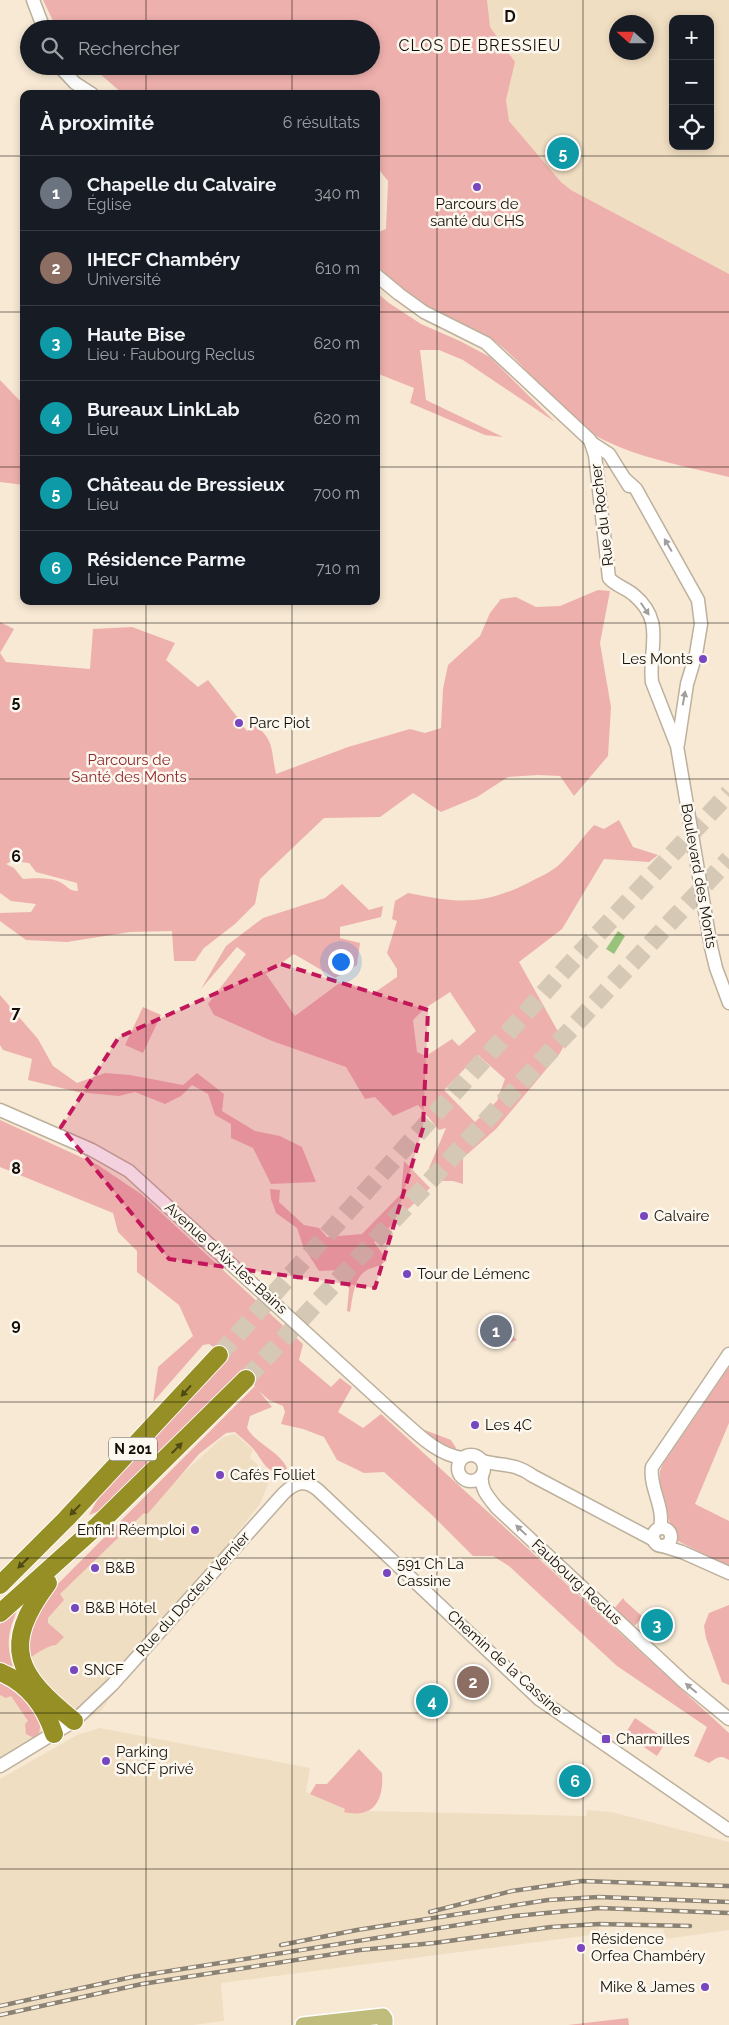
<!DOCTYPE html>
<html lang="fr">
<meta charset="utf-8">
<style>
body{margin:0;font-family:Raleway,sans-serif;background:#20242c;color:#f1f3f6}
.controls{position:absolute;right:15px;top:15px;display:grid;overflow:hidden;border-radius:10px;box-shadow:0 2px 8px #0003}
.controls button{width:45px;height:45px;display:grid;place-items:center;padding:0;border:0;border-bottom:1px solid #363941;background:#171b24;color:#f1f3f6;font:25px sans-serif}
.compass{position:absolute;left:609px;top:15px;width:45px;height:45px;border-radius:50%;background:#171b24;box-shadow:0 2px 8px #0003;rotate:291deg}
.you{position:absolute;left:340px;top:961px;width:18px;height:18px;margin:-12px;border:4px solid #fff;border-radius:50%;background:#1a73e8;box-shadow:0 0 0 8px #1a73e833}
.badge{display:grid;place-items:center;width:32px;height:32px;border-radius:50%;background:#b45309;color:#fff;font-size:16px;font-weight:700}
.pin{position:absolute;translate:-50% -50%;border:2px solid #fff;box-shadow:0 1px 5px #0006}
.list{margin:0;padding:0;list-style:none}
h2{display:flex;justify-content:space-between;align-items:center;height:65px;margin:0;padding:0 20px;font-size:21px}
h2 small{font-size:16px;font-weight:400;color:#9ea1a6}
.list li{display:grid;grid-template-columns:32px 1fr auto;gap:15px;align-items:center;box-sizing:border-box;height:75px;padding:0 20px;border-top:1px solid #363941}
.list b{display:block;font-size:19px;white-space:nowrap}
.list p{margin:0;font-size:16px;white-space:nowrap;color:#9ea1a6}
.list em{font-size:16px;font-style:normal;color:#9ea1a6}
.icon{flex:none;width:28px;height:28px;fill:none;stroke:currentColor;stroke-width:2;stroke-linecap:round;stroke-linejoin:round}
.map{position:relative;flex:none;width:729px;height:2025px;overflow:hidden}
.search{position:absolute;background:#171b24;box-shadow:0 2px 8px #0003;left:20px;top:20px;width:360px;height:55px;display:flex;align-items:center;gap:12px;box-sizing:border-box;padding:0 18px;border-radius:28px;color:#9ea1a6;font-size:19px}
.panel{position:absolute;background:#171b24;box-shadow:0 2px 8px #0003;left:20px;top:90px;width:360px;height:515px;border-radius:10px}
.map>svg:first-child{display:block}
</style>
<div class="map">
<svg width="729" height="2025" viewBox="0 0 729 2025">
<rect width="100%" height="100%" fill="#f7e9d4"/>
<g fill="#f0dec2" fill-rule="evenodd">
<path d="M418,0H729V274L571,190L561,182L509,121ZM673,19H710V146H673ZM616,22H646V52H616Z"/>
<path d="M235,1434L253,1450L250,1458L266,1472L270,1479L260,1504L226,1547L154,1631L102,1710L0,1771V1668L7,1665L30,1612L223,1437Z"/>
<path d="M100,1728L310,1768L306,1792L361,1814L369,1811L586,1816L587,1810L611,1812L729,1842V1930L666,1939L663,1929L599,1926V1934L221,1983L224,2021L193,2025H0V1779L77,1735Z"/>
</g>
<g fill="#eeb0ad" fill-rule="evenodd">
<path d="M43,0H487L490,27L515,62L506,100L509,121L561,182L571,190L729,274V477C680,465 608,453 571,418C544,393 515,352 484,334C466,324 446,318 429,308C409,297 393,280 376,265V233L386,229L388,181L376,166V94H123L91,66H371V29H57Z"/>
<path d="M376,292L389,303L421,324L460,341L490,357L555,422L463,360L439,350H420L426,400L503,437L485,435L410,403L414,388L376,373Z"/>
<path d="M0,380L24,405V485L0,482Z"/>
<path d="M598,590L610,591L600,643L611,707L608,756L574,796L560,776L538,775L508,777L477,797L441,812L413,793L380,817L324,818L260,879L255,904L235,924L204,948L195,961H174L172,931L130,932L67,942L26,940L0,921V913L31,912L36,904L11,901L0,893V622L14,629L0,653L6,662L90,669L93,629L132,627L175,643L166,660L198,687L208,680L238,718L234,721L239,728L243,726L247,731L255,725C275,740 271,752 276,774L348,747L410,729L425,733L441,728L443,689L448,665L480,636L490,613L501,599L516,597L536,607L560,606ZM12,861L29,863L36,872L77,883L78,891C69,891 67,886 60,882C50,877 33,878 23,879L14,868L6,864Z"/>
<path d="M619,820L633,847L658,855L649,862L604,859L562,929L519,962L565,1044L560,1053L496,1129L463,1158V1184L453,1181H443L429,1168L446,1128L439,1130L418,1105L393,1116L375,1097L365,1099L346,1067L272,1041L214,1015L208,1004L246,954L237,947L201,989L226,946L263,918L325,898L342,884L369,910L383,906L381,917L340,927V938L360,943L357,965L335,978L294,954L266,974L295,1016L338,984L346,982L374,993L397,977V969L387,953L397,921L392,919L395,901L408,893C457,903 482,906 528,883C539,877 552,872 561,863C573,851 583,837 594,825L604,829ZM450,992L476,1031L459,1046L452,1039L426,1056L417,1052L413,1020L424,1009ZM478,1055L505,1079L497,1101L475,1122L444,1090Z"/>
<path d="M0,995L38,1039L53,1066L77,1083L105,1073L130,1075L183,1085L197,1073L224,1094L222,1111L255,1131L280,1136L302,1147L316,1182L271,1184L253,1148L231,1138V1124L215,1115L208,1094L192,1085L181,1096L165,1104L135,1092L119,1096L78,1092L28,1080L32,1059L3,1050L0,1045Z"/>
<path d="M143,1007L161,1015L143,1053L125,1045Z"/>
<path d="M0,1120L98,1165L141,1194L303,1344L299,1360L331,1387L340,1378L352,1387L338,1412L363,1428L381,1414L729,1733V1760C720,1754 717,1758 709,1763L694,1756L707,1727L617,1666L509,1566L493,1556H473L432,1515L384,1472L364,1473L337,1460L324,1437L303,1429L281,1424L285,1412L283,1406L269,1400L259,1391L272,1407L250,1416L247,1428C257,1445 278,1450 287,1468L285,1471C266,1474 265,1464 255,1451C250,1444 241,1438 235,1432L226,1433L199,1454L151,1510L147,1514L144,1513L60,1594L64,1600L48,1618V1623L64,1637L56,1645C46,1646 28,1658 22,1666L30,1612L255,1386L241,1370L161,1455L102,1510L89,1515L100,1495L225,1355L209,1344L203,1345L153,1402L158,1367L193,1336L179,1305L137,1272V1251L118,1232L113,1213L0,1167Z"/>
<path d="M404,1161L430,1188L374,1242L387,1260C381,1266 377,1266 369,1269C353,1276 353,1298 350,1312L347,1311L349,1289L342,1270L319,1271L303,1246L297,1228L276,1213L271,1199L270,1189L280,1190L279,1202L304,1225L319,1228L327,1237L362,1234L401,1194Z"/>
<path d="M493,1317L517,1340L501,1346L493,1340L482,1329Z"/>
<path d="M729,1367V1423L695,1504L729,1521V1567L678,1541L673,1532L659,1491L660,1471L663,1464Z"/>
<path d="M422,1429L451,1440L456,1448L455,1451L443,1447Z"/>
<path d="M623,1598L625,1601L643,1617L634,1626L614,1609Z"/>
<path d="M729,1605V1685L722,1682L706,1638L704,1626L709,1613Z"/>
<path d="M18,1608C7,1635 6,1643 14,1672L0,1667V1624Z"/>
<path d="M0,1678L23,1692L41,1721L39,1734L34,1738L26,1734L25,1724L28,1721L11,1696L6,1698L0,1695Z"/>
<path d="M635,1718L667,1740L657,1756L625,1734Z"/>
<path d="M359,1749L382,1773C384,1800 374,1819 344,1812L345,1809L310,1794L316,1784H327Z"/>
<path d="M628,2018L629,2025H568Z"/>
</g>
<path fill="#99c37c" d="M618,931L625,936L614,954L606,949Z"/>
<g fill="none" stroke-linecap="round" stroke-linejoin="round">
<g stroke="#d5c8b5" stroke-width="18" stroke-dasharray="18 9" stroke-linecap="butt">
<path d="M219,1355L558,977L729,793"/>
<path d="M246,1379L729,859"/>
</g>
<defs>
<g id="secondary">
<path d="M33,0L44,29"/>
<path d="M59,66L75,83L92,94"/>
<path d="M376,275L399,294L424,312L486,343L590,440L595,455L609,578C616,586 626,588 634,595C666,622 648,648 652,682L677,746L711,947L716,968L729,1003"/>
<path d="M592,443L609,454L629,486"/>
<path d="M625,479L636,489L698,600L701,624L696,654L687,684L678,744"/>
<path d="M0,1110L92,1150L129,1171L395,1414C415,1431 435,1454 462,1458"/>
<circle cx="471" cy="1468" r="13"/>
<path d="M483,1461C504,1467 513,1462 533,1476L654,1540"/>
<path d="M482,1476C480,1489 489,1498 497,1508L684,1682L729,1719"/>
<path d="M660,1528C665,1507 649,1488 652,1467L729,1354"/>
<circle cx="662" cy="1537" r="9"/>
<path d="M663,1546L682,1552L729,1573"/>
<path d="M0,1766L74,1721L112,1685L283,1494C295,1482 305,1479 318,1490L539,1699L729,1830"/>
</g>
<path id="primary" d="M303,2025L383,2016L385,2019V2025"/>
<g id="highway">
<path d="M48,1583C0,1647 17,1675 74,1721"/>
<path d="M0,1585L66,1519L219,1355"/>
<path d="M0,1613L98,1525L246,1379"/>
<path d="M0,1672C27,1683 45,1706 54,1734"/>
</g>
</defs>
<use href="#secondary" stroke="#bdb09c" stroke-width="15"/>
<use href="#primary" stroke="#fff" stroke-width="18"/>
<use href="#highway" stroke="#fff" stroke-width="20"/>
<use href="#secondary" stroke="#fff" stroke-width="12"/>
<use href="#primary" stroke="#c0bc7c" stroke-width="15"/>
<use href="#highway" stroke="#968f25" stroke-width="18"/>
<defs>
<g id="rail">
<path d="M430,1912L512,1891L582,1881L729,1886"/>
<path d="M281,1945L357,1930L548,1900L599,1897L729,1902"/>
<path d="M0,2006L132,1977L515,1916L599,1908L729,1913"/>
<path d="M0,2015L142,1984L360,1950L434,1943L551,1927L599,1924L690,1926"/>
</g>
</defs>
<use href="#rail" stroke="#8b8274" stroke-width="4.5"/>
<use href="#rail" stroke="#fdf8ef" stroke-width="2.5" stroke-dasharray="8" stroke-linecap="butt"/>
</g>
<defs><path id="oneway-solid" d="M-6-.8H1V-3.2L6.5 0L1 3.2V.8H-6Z" transform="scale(1.25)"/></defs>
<g fill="#a19f9c">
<use href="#oneway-solid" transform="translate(668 545) rotate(-121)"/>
<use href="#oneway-solid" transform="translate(645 609) rotate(56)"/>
<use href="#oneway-solid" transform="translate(684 698) rotate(-80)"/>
<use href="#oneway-solid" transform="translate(521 1530) rotate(-137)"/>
<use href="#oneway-solid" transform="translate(691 1688) rotate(-140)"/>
</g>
<g fill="#4e4915">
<use href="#oneway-solid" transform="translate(186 1391) rotate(132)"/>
<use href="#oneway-solid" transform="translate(177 1448) rotate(-45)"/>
<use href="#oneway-solid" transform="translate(75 1510) rotate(134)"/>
<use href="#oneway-solid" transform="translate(23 1563) rotate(136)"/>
</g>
<path fill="#c2185b" fill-opacity="0.2" stroke="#c2185b" stroke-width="4" stroke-dasharray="10 6" stroke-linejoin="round" d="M281,964L428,1010L423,1128L375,1288L169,1259L61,1127L119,1037Z"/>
<path fill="none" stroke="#130f08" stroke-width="1" stroke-opacity="0.55" d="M146,0V29M292,0V29M437,0V2025M583,0V2025M146,66V94M292,66V94M0,156H24M376,156H729M0,312H24M376,312H729M0,467H24M376,467H729M146,601V2025M292,601V2025M0,623H729M0,779H729M0,935H729M0,1090H729M0,1246H729M0,1402H729M0,1558H729M0,1713H729M0,1869H729"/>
<g fill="#7846be" stroke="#fdf8ef" stroke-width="2">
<circle cx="477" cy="187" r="5"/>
<circle cx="703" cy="659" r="5"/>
<circle cx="239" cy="723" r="5"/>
<circle cx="644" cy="1216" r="5"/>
<circle cx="407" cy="1274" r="5"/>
<circle cx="475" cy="1425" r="5"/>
<circle cx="220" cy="1475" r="5"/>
<circle cx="195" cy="1530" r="5"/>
<circle cx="95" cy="1568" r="5"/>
<circle cx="387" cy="1573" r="5"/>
<circle cx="75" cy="1608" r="5"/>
<circle cx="74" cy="1670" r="5"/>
<rect x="601" y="1734" width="10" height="10" rx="2.5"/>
<circle cx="106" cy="1761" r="5"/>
<circle cx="581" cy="1948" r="5"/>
<circle cx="705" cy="1987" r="5"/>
</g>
<g text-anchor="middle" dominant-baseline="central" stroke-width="5" stroke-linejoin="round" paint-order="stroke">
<rect fill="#fdf8ef" stroke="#59554d" stroke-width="1" x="109" y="1437.5" width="48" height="23" rx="4"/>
<g font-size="14" font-weight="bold" fill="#130f08">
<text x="133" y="1449">N 201</text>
</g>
<g font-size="15" fill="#130f08" stroke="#fdf8ef" text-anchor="start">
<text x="477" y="204" text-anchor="middle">Parcours de<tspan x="477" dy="17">santé du CHS</tspan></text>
<text x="693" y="659" text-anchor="end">Les Monts</text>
<text x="249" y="723">Parc Piot</text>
<text x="654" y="1216">Calvaire</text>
<text x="417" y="1274">Tour de Lémenc</text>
<text x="485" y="1425">Les 4C</text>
<text x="230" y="1475">Cafés Folliet</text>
<text x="185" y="1530" text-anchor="end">Enfin! Réemploi</text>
<text x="397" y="1564">591 Ch La<tspan x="397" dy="17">Cassine</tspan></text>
<text x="105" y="1568">B&amp;B</text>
<text x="85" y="1608">B&amp;B Hôtel</text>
<text x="84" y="1670">SNCF</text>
<text x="616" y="1739">Charmilles</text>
<text x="116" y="1752">Parking<tspan x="116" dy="17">SNCF privé</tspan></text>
<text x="591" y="1939">Résidence<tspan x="591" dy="17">Orfea Chambéry</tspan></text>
<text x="695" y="1987" text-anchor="end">Mike &amp; James</text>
</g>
<g font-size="15" fill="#130f08" stroke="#fdf8ef">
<text transform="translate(602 515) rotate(-97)">Rue du Rocher</text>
<text transform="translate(699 876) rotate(80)">Boulevard des Monts</text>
<text transform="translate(226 1258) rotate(42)">Avenue d'Aix-les-Bains</text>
<text transform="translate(577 1582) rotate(43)">Faubourg Reclus</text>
<text transform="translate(193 1594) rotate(-48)">Rue du Docteur Vernier</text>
<text transform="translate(505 1663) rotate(42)">Chemin de la Cassine</text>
</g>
<g font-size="15" fill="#8f282d" stroke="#fdf8ef">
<text x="129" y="760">Parcours de<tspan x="129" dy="17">Santé des Monts</tspan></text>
</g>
<g font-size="16" letter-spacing="1" fill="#130f08" stroke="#fdf8ef">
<text x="480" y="45">CLOS DE BRESSIEU</text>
</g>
</g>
<g font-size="16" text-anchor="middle" font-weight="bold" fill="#130f08" stroke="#fdf8ef" stroke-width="5" stroke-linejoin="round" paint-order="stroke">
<text x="510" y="22">D</text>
<text x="16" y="707">5</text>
<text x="16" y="862">6</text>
<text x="16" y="1018">7</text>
<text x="16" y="1174">8</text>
<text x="16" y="1330">9</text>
</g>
</svg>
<div class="controls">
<button>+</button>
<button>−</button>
<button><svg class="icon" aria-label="locate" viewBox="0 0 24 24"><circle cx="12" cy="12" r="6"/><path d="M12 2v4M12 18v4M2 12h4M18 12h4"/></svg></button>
</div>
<svg class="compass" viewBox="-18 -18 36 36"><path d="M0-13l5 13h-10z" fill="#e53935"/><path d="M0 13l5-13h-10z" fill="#9ea1a6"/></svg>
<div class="you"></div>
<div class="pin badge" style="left:496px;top:1331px;background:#6b7280">1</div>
<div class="pin badge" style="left:473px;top:1682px;background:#8d6e63">2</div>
<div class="pin badge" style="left:657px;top:1625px;background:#0f9aa8">3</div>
<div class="pin badge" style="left:432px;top:1701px;background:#0f9aa8">4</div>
<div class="pin badge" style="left:563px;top:153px;background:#0f9aa8">5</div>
<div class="pin badge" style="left:575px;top:1781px;background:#0f9aa8">6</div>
<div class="search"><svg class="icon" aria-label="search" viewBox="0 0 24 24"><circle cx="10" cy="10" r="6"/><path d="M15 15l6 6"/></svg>Rechercher</div>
<section class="panel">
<h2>À proximité<small>6 résultats</small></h2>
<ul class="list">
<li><span class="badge" style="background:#6b7280">1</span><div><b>Chapelle du Calvaire</b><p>Église</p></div><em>340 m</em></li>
<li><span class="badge" style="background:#8d6e63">2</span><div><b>IHECF Chambéry</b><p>Université</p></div><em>610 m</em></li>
<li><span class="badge" style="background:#0f9aa8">3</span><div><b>Haute Bise</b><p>Lieu · Faubourg Reclus</p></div><em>620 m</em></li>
<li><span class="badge" style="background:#0f9aa8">4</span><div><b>Bureaux LinkLab</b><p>Lieu</p></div><em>620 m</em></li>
<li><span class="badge" style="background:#0f9aa8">5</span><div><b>Château de Bressieux</b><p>Lieu</p></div><em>700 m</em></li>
<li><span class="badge" style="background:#0f9aa8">6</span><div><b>Résidence Parme</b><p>Lieu</p></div><em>710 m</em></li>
</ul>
</section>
</div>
